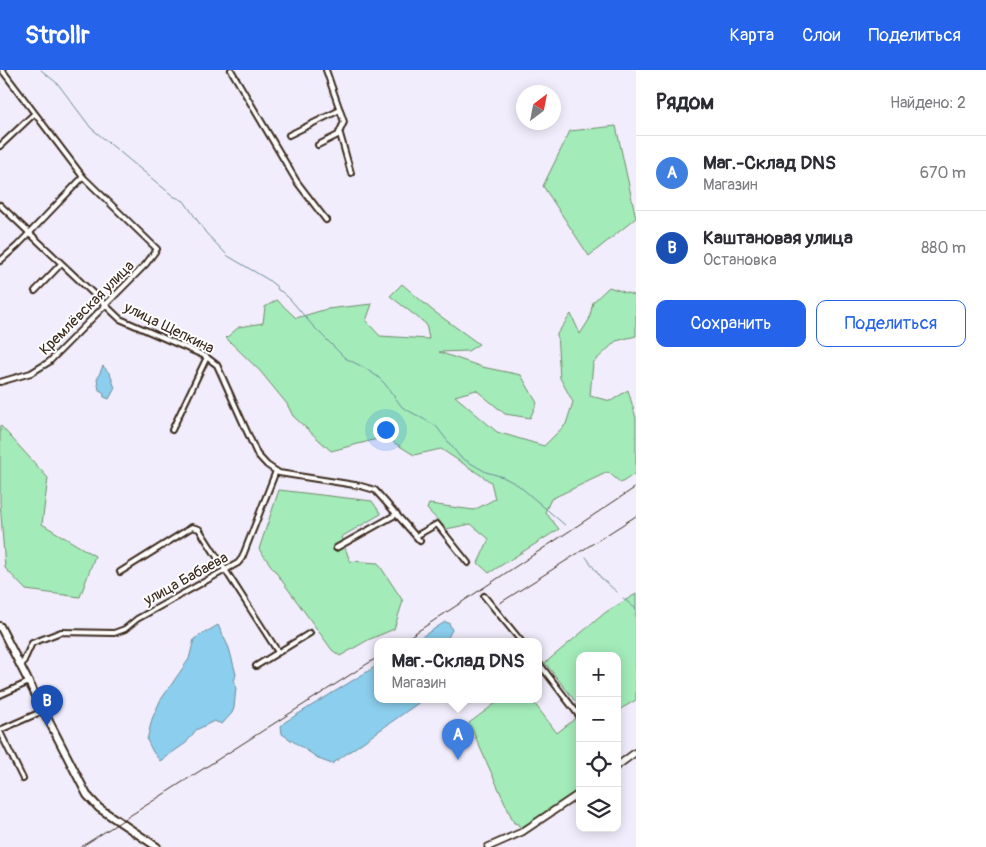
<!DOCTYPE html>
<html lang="ru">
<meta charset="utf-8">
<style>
body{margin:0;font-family:Pangolin,sans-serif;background:#f7f7f7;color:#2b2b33}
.controls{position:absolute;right:15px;bottom:15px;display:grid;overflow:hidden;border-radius:10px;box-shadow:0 2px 12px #0003}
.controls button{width:45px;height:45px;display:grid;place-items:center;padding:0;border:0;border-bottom:1px solid #e1e1e2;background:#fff;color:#2b2b33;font:25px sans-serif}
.compass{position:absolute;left:516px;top:15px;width:45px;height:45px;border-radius:50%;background:#fff;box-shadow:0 2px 12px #0003;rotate:32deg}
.you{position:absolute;left:385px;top:359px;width:18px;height:18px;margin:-12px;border:4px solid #fff;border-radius:50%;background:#1a73e8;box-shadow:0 0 0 8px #1a73e833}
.badge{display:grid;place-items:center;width:32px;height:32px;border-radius:50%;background:#2563eb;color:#fff;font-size:16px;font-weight:700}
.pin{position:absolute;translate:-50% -41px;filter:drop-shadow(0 1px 2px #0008)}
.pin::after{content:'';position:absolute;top:26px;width:18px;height:15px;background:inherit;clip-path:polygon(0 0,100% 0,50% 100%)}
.popup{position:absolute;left:374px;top:568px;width:168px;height:65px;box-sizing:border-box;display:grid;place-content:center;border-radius:10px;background:#fff;filter:drop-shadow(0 1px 4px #0005);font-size:16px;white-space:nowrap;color:#7c7c81}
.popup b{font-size:19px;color:#2b2b33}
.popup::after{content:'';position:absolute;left:50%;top:100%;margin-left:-10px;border:10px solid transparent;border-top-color:#fff}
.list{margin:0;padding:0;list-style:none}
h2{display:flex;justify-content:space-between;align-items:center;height:65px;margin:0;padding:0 20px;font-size:21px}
h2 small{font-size:16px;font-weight:400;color:#7c7c81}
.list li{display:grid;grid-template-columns:32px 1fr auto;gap:15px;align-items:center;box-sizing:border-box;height:75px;padding:0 20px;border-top:1px solid #e1e1e2}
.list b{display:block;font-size:19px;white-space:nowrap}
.list p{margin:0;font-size:16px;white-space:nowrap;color:#7c7c81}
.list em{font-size:16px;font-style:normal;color:#7c7c81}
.actions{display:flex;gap:10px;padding:15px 20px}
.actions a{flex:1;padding:11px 0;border:1px solid #2563eb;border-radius:10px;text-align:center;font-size:18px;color:#2563eb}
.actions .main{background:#2563eb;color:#fff}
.icon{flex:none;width:28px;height:28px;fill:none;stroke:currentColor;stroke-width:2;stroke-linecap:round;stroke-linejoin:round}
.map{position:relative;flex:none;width:636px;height:777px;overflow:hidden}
header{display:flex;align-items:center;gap:30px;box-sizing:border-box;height:70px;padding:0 25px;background:#2563eb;color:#fff}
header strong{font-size:24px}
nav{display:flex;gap:28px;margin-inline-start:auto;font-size:18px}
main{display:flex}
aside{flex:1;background:#fff}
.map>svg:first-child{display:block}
</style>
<header>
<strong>Strollr</strong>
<nav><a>Карта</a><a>Слои</a><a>Поделиться</a></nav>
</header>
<main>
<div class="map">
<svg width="636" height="777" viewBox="0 0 636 777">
<rect width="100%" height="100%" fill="#f2edfc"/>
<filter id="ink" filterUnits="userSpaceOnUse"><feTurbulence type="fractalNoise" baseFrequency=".02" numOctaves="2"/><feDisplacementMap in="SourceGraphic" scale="10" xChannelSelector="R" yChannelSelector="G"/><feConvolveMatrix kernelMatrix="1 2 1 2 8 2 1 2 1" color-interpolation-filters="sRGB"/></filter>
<g filter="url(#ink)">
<g fill="#a3ebb9" stroke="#6f8a6c">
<path d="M616,56L636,148L589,186L543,116L570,61Z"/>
<path d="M402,214L432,240L479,274L468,281L439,282L482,297L521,305L537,333L530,348L505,344L476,320L455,326L497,362L544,376L566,354L573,332L560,308L557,264L571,244L580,264L589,250L593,232L609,217L636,226V266L616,271L593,293L590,326L611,331L628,320L636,348V403L621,413L608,402L551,429L545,442L559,459L489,503L478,493L489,469L471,454L446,459L427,439L429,434L474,440L495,429L491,412L441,379L414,385L385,367L331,381L293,346L287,334L260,301L226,268L239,257L263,253L265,237L277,230L296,248L327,239L372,234L366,251L380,266L429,269L426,254L390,226Z"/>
<path d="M0,355L48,408L42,454L95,486L80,527L26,520L5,498L0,432Z"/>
<path d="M279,420L372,431L381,444L341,467L350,491L378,493L403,531L394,559L368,570L340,586L332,580L259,479Z"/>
<path d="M636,524V630L617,641V586H580V637L545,593L606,542Z"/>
<path d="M498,629H531L557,663L576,648L580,653V719L521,760L518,754L514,753L469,653L496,633Z"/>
</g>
<g fill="#8cceed" stroke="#6c8c9a">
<path d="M103,296L110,304L115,318L109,329L104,327L103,322L99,320L97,309Z"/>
<path d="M445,552L449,553L452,560L446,571H415Z"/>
<path d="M218,555L229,578L236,604L234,612L236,618L234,638L232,643L222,654L214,651L196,660L186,673L160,691L153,682L147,670L152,649L160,631L189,589L194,569Z"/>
<path d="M378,595V629H424L332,694L321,690L282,664L281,656L285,652Z"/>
</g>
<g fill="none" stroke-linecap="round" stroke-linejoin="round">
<g stroke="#6c8c9a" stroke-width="1">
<path d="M41,0L58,14L91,58L173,126L184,131L206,163L228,186L267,209L276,216L278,220L282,222L290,229L312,255L345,288L365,298L378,307L385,314L402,337L436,356L460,387L486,402L503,407L518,415L565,455"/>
<path d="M586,487L601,508L617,522"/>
<path d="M623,528L636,539"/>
</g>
<defs>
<g id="street">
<path d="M231,0L297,112L326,150"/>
<path d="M340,64L351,103"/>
<path d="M289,65L340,40"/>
<path d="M318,75L338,65L344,52L326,0"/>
<path d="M0,76L34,44"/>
<path d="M0,135L120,249L205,286L217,295L257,384L267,395L279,403L361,416L375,420L420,471"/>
<path d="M0,191L17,176L83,107"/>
<path d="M35,221L61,194"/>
<path d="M0,312L31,303L49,292L146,194L157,179L83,107L2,0"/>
<path d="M172,360L207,287"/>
<path d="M416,466L437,454L468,493"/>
<path d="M336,478L397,444"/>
<path d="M120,502L192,457L199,459L278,582"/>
<path d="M484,526L521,571"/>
<path d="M538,592L580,647"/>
<path d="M256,596L310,563"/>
<path d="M21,597L32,573L61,562L114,563L125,559L137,549L238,493L242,488L276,401"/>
<path d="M0,625L29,612"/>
<path d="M0,660L43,641"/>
<path d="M0,662L23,709"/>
</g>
<g id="secondary">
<path d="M617,696L636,682"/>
<path d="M488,777L522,762L580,723"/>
</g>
<path id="primary" d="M0,556L87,725L99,738L157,777"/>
</defs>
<use href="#street" stroke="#3b2a1e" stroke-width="8"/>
<use href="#secondary" stroke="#3b2a1e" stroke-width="9"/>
<use href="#primary" stroke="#3b2a1e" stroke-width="10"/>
<use href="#street" stroke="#fff" stroke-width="4"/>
<use href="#secondary" stroke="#fff" stroke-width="5.5"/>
<use href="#primary" stroke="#fff" stroke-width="6"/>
<g stroke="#3b2a1e" stroke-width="1">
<path d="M500,533L636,446"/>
<path d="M403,571L636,417"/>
<path d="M81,777L378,587"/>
</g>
</g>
</g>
<g text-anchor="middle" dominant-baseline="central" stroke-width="4" stroke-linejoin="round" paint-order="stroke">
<g font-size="15" fill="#3b2a1e" stroke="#fff">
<text transform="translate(87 238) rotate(-45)">Кремлёвская улица</text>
<text transform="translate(169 258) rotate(26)">улица Щепкина</text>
<text transform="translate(186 509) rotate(-29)">улица Бабаева</text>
</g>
</g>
</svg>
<div class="controls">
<button>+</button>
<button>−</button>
<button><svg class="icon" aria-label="locate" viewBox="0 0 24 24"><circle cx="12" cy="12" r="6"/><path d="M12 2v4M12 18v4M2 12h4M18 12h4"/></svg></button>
<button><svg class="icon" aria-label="layers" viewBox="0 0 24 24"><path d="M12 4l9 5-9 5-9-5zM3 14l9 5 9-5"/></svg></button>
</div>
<svg class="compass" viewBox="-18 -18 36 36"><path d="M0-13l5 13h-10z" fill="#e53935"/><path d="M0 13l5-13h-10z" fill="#7c7c81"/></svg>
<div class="you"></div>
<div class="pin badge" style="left:458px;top:690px;background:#3f7fe0">A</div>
<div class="popup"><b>Маг.-Склад DNS</b>Магазин</div>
<div class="pin badge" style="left:47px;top:656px;background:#1a4fb4">B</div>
</div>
<aside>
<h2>Рядом<small>Найдено: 2</small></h2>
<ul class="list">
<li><span class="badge" style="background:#3f7fe0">A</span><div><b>Маг.-Склад DNS</b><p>Магазин</p></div><em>670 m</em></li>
<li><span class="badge" style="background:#1a4fb4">B</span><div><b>Каштановая улица</b><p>Остановка</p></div><em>880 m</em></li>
</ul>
<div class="actions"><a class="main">Сохранить</a><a>Поделиться</a></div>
</aside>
</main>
